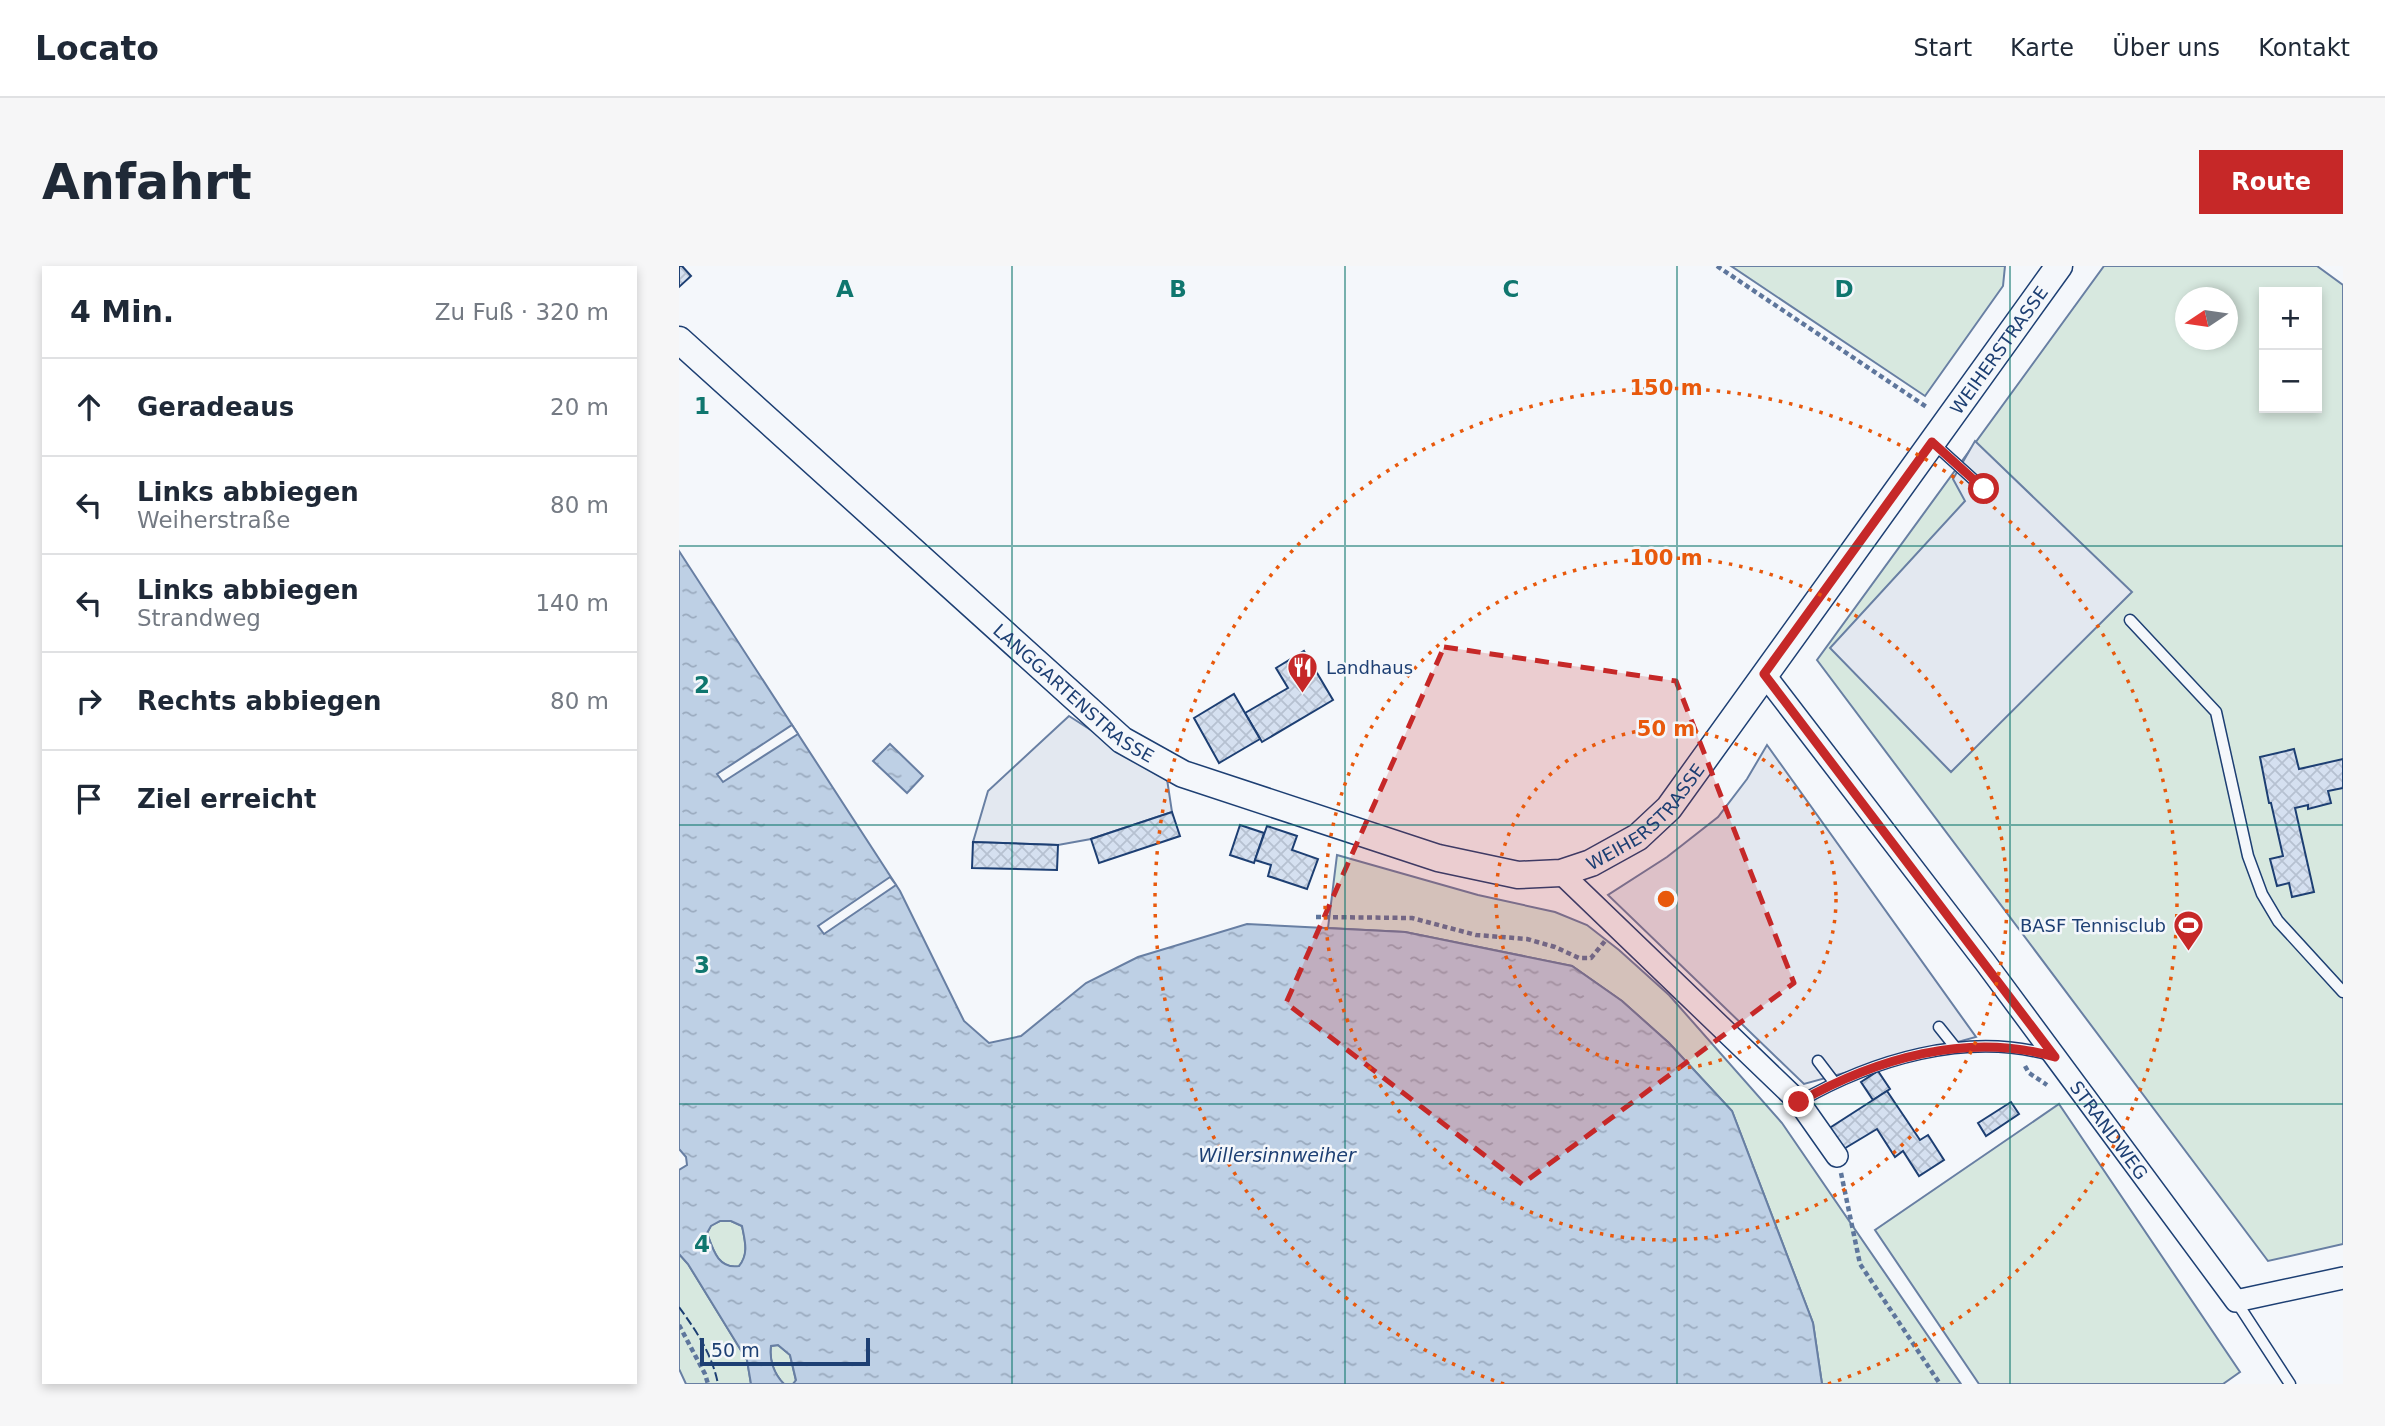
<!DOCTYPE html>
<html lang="de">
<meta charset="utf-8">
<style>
body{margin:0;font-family:"DejaVu Sans",sans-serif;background:#f6f6f7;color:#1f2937}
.controls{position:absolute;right:21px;top:21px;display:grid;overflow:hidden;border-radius:0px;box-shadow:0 4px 10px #0003}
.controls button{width:63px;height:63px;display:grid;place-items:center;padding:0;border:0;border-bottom:2px solid #e0e1e3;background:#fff;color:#1f2937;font:35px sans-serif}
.compass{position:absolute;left:1496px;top:21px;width:63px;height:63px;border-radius:50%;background:#fff;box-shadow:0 4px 10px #0003;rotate:257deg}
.scale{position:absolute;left:21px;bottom:18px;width:170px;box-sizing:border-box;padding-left:7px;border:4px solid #1d3f73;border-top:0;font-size:19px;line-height:24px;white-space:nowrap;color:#1d3f73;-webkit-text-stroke:5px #f4f7fb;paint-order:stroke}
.stop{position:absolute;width:21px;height:21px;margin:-16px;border:5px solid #c62828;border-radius:50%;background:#fff}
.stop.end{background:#c62828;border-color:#fff;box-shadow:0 2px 7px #0008}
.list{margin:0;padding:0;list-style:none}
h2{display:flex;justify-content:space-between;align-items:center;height:91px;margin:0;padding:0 28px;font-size:30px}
h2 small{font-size:23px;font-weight:400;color:#747a83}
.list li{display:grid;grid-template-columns:46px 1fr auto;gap:21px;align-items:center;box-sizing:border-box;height:98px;padding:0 28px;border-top:2px solid #e0e1e3}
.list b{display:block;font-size:26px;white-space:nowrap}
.list p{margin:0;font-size:23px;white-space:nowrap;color:#747a83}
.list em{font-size:23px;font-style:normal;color:#747a83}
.icon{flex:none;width:38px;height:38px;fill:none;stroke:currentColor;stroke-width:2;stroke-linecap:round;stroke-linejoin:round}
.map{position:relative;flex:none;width:1664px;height:1118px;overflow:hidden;border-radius:0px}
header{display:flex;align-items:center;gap:42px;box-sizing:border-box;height:98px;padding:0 35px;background:#fff;border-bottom:2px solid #e0e1e3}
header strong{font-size:33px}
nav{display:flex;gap:38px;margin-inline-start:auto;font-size:24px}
.intro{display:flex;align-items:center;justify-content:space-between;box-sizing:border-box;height:168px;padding:0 42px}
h1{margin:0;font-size:49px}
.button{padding:18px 32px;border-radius:0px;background:#c62828;color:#fff;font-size:24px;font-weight:700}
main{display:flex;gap:42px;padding:0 42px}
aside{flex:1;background:#fff;border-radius:0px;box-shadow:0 4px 10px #0003}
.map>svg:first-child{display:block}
</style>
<header>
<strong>Locato</strong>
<nav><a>Start</a><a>Karte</a><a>Über uns</a><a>Kontakt</a></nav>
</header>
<div class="intro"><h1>Anfahrt</h1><a class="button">Route</a></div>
<main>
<aside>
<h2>4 Min.<small>Zu Fuß · 320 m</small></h2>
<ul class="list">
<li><svg class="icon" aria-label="ahead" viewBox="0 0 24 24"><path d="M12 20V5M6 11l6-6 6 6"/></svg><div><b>Geradeaus</b></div><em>20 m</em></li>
<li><svg class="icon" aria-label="left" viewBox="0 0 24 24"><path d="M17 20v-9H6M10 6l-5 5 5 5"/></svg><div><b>Links abbiegen</b><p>Weiherstraße</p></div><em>80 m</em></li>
<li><svg class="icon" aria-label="left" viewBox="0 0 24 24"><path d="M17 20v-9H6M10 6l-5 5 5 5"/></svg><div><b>Links abbiegen</b><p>Strandweg</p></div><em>140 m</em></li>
<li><svg class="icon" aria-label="right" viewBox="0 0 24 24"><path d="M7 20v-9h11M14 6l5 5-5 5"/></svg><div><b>Rechts abbiegen</b></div><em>80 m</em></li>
<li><svg class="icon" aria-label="arrive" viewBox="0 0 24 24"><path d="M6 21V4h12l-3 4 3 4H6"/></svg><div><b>Ziel erreicht</b></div></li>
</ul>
</aside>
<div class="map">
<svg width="1664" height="1118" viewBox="0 0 1664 1118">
<defs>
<pattern id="water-ripples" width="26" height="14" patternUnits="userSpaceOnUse" patternTransform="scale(1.75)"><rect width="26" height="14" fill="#bed0e5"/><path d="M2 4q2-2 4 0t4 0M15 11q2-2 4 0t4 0" fill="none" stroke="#9aaabe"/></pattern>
<pattern id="building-cross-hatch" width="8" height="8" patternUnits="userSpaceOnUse" patternTransform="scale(1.75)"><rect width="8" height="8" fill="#d5e0f0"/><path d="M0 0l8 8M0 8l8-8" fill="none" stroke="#b6c1d1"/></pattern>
</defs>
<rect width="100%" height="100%" fill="#f4f7fb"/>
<g fill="#d7e8df" stroke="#687fa3" stroke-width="2" fill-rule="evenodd">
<path d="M1052,0H1326L1324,20L1246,130Z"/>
<path d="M1425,0H1638L1664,19V978L1589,995L1138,394ZM1585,26H1638V142H1585ZM1506,32H1548V74H1506Z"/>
<path d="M658,589L799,629L876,646L908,659L940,684L990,729L1103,857L1282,1118H1143L1134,1057L1053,845L990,777L943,735L893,700L726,666L649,662Z"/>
<path d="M1380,838L1561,1106L1544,1118H1300L1196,964Z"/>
<path d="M41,955H52L63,960C66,975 70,988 60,1001C39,1003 34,984 28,967L32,959Z"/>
<path d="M0,988L9,998L68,1094L72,1118H7L0,1103Z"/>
<path d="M99,1079L111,1089L117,1115L114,1118H105C95,1108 90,1094 92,1080Z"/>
</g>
<g fill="#e3e8f0" stroke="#687fa3" stroke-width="2">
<path d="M1296,175L1453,326L1272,506L1151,382L1286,235L1274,213Z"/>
<path d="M390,450L488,513L493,546L412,573L379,579L294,576L309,525Z"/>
<path d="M1088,479L1297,771L1125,818L929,629L988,591L1039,551L1068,513Z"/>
</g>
<g fill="url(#water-ripples)" stroke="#687fa3" stroke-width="2" fill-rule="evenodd">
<path d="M0,285L221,625L285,755L310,777L342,770L407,717L459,691L568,658L726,666L893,700L943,735L990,777L1053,845L1134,1057L1143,1118H114L117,1114L111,1089L99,1079L92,1080C90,1094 95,1108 105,1118H72L68,1094L9,998L0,988V904L8,899L7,891L0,883ZM41,955H52L63,960C66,975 70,988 60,1000C39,1003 34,984 28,967L32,960Z"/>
<path d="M211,478L244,510L228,527L194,495Z"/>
</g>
<g fill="#f4f7fb" stroke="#687fa3" stroke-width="2">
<path d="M113,459L119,468L44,516L38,508Z"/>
<path d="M211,611L217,619L145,668L139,660Z"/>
</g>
<g fill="url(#building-cross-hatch)" stroke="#1d3f73" stroke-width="2">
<path d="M0,0H3L12,10L0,21Z"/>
<path d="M625,385L654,434L583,476L566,447L609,422L597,402Z"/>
<path d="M555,428L581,473L540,497L515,452Z"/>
<path d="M1615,483L1620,503L1664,493V522L1649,525L1652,537L1629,543V539L1616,542L1635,626L1613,631L1610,617L1598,620L1591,593L1604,590L1592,537H1590L1581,491Z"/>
<path d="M493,546L501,570L420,597L412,573Z"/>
<path d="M561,559L585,567L575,597L551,589Z"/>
<path d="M588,560L618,570L613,584L639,593L628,623L589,610L592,599L576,594Z"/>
<path d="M294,576L379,579L378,604L293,602Z"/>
<path d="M1199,805L1211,823L1194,834L1182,816Z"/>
<path d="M1208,825L1241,874L1249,869L1265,894L1240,910L1224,885L1216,891L1198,863L1163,884L1149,863Z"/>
<path d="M1332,836L1340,848L1307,870L1299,857Z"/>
</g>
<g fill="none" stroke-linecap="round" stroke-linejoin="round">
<defs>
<g id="service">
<path d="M1253,176L1305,223"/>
<path d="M1451,354L1537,446L1569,590L1583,628L1599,655L1664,726"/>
<path d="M1260,761L1276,781"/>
<path d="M1139,795L1155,816"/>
<path d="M1120,836C1193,794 1287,765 1371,789"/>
<path d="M1557,1035L1611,1118"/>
</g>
<g id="minor">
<path id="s1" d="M1085,408L1306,696L1557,1035L1664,1012"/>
<path d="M882,607L1120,836L1158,890"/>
</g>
<g id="tertiary">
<path id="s2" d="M0,74L443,474L504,508L759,592L839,609L882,607L912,597L959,571L990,542L1380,0"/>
</g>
</defs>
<use href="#service" stroke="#1d3f73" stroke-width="13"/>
<use href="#minor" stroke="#1d3f73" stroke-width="24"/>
<use href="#tertiary" stroke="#1d3f73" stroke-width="29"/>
<g stroke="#5e769c" stroke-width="4.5" stroke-dasharray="5 3.5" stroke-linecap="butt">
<path d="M1038,0L1249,142"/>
<path d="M637,651L733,652L797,669L848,673L876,681L900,692H912L926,675"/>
<path d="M1346,800L1350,807L1368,819"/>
<path d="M1162,907L1181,998L1261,1118"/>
<path d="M0,1059L26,1108L29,1118"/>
</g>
<use href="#service" stroke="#f4f7fb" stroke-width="10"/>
<use href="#minor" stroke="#f4f7fb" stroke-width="21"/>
<use href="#tertiary" stroke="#f4f7fb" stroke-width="26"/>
<path stroke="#1d3f73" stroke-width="2" stroke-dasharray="9 3.5" stroke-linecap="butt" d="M0,1041C18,1066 33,1088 39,1118"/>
</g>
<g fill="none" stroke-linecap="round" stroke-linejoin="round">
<path stroke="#c62828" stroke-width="9" d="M1120,836C1196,793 1289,765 1376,791L1085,408L1253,176L1305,223"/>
</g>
<path fill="#c62828" fill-opacity="0.2" stroke="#c62828" stroke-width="5" stroke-dasharray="14 9" stroke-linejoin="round" d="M765,381L997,415L1115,717L843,918L607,737Z"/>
<path fill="none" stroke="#0f766e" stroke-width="2" stroke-opacity="0.55" d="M333,0V1118M666,0V1118M998,0V1118M1331,0V1118M0,280H1664M0,559H1664M0,838H1664"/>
<g fill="none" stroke="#e8590c" stroke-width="3.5" stroke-dasharray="3.5 7">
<circle cx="987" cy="633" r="170"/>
<circle cx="987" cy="633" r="341"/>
<path d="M825 1118A511 511 0 1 1 1149 1118"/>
</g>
<defs>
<symbol id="restaurant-pin" viewBox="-11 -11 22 30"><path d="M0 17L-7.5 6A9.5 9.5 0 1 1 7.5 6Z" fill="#c62828" stroke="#f4f7fb"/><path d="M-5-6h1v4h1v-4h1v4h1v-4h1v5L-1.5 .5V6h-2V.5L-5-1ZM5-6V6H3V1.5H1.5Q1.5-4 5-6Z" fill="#fff"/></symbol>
<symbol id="stadium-pin" viewBox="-11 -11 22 30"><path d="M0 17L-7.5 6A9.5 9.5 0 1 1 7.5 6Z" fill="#c62828" stroke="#f4f7fb"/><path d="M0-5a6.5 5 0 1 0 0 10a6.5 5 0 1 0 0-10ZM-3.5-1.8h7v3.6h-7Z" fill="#fff"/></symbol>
</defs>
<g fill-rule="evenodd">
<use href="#restaurant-pin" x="606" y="384" width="35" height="47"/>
<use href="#stadium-pin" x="1492" y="642" width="35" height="47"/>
</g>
<g text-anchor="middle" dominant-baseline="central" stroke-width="5" stroke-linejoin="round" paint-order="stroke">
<g font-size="18" fill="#1d3f73" stroke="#f4f7fb">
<text stroke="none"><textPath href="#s2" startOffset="1752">WEIHERSTRASSE</textPath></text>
<text stroke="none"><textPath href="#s2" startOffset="530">LANGGARTENSTRASSE</textPath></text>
<text stroke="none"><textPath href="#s2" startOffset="1164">WEIHERSTRASSE</textPath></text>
<text stroke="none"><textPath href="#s1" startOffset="572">STRANDWEG</textPath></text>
</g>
<g font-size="18" fill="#1d3f73" stroke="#f4f7fb" text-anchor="start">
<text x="647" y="401">Landhaus</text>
<text x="1487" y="659" text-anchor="end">BASF Tennisclub</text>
</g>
<g font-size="19" font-style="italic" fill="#1d3f73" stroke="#f4f7fb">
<text x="598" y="889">Willersinnweiher</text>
</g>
</g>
<g font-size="23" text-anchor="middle" font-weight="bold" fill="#0f766e" stroke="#f4f7fb" stroke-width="5" stroke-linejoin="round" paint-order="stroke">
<text x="166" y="31">A</text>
<text x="499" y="31">B</text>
<text x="832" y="31">C</text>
<text x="1165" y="31">D</text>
<text x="23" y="148">1</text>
<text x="23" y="427">2</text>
<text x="23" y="707">3</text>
<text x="23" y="986">4</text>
</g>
<circle cx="987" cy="633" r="10" fill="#e8590c" stroke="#f4f7fb" stroke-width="3.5"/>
<g font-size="21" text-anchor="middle" font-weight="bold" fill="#e8590c" stroke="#f4f7fb" stroke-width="5" stroke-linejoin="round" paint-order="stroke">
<text x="987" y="129">150 m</text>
<text x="987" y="299">100 m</text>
<text x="987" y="470">50 m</text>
</g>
</svg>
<div class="controls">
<button>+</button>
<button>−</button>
</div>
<svg class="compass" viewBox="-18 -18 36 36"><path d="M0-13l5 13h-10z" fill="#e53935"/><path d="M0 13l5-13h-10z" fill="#747a83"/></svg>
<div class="scale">50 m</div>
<div class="stop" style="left:1305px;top:223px"></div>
<div class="stop end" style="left:1120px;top:836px"></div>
</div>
</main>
